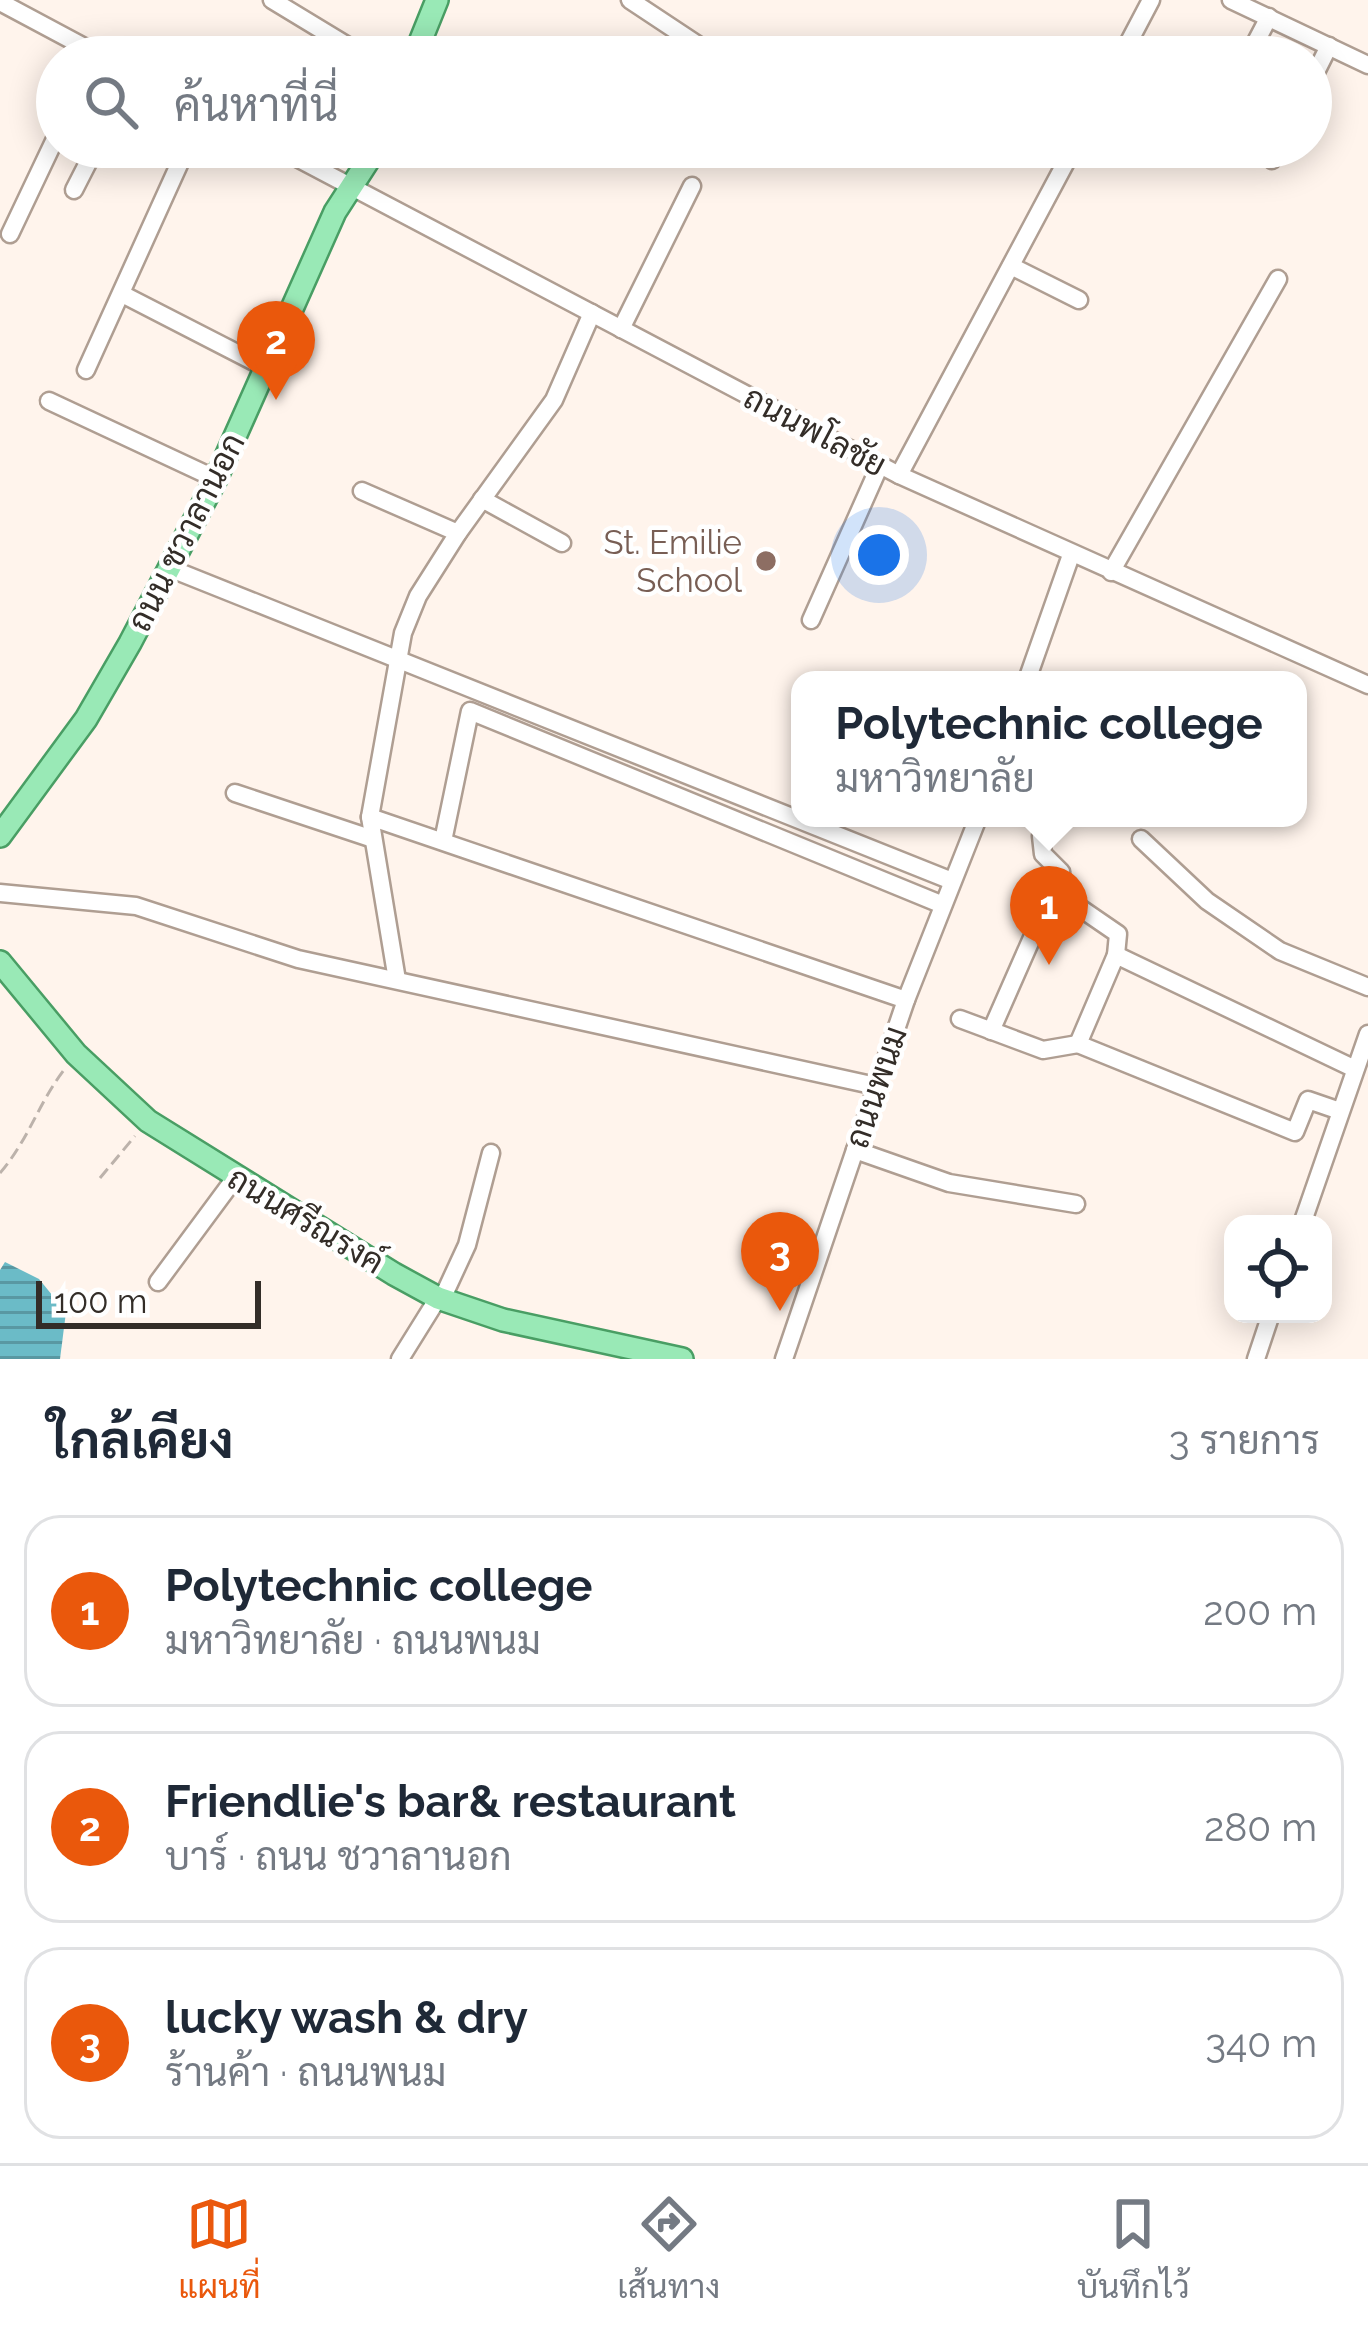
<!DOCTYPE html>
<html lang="th">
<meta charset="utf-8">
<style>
body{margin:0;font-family:Raleway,Sarabun,sans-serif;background:#f2f2f3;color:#1f2937}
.controls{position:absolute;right:36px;bottom:36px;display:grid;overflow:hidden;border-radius:24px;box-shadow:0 6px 30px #0003}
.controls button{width:108px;height:108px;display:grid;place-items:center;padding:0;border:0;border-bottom:3px solid #e0e1e3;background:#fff;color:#1f2937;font:60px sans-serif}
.scale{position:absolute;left:36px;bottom:30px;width:225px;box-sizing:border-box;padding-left:12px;border:6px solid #332d28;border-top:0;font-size:33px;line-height:42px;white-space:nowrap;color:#332d28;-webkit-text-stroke:9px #fff;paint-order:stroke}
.you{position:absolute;left:879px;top:555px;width:42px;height:42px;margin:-30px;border:9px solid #fff;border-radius:50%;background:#1a73e8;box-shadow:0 0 0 18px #1a73e833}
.badge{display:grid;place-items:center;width:78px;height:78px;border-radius:50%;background:#ea580c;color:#fff;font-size:39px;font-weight:700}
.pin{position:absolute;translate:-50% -99px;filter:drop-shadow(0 3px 6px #0008)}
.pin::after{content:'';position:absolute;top:63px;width:42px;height:36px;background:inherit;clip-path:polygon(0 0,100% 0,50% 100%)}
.popup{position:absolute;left:791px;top:671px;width:516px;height:156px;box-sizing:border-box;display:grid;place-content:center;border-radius:24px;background:#fff;filter:drop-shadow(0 3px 9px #0005);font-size:39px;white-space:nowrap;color:#747a83}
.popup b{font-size:45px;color:#1f2937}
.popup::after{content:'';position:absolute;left:50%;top:100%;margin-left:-24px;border:24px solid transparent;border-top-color:#fff}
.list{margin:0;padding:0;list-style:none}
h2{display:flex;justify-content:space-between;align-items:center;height:156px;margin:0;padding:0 48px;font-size:51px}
h2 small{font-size:39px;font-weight:400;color:#747a83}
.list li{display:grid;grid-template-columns:78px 1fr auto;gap:36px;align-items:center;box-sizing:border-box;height:192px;margin:0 24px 24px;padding:0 24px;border:3px solid #e0e1e3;border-radius:36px}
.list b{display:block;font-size:45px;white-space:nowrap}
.list p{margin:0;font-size:39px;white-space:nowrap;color:#747a83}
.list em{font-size:39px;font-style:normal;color:#747a83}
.icon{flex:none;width:66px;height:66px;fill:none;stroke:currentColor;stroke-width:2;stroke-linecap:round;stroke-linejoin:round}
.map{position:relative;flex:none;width:1368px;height:1359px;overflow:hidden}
.search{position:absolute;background:#fff;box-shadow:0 6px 30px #0003;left:36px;right:36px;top:36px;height:132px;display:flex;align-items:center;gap:30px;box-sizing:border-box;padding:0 42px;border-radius:66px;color:#747a83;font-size:45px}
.sheet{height:804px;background:#fff}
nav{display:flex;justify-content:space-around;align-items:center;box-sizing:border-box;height:168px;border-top:3px solid #e0e1e3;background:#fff;font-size:33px;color:#747a83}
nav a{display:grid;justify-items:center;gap:6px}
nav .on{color:#ea580c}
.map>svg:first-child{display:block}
</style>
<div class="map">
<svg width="1368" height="1359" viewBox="0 0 1368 1359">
<defs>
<pattern id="water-rules" width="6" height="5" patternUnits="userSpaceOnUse" patternTransform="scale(3)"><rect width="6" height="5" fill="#6bbbc7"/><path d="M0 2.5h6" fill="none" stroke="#5998a2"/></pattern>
</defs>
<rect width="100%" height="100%" fill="#fff4ec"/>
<path fill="url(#water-rules)" d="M5,1262L39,1279L66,1312L60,1359H0V1270Z"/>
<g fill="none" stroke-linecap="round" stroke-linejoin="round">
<defs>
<g id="minor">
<path d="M272,0L366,57"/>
<path d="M630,0L716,57"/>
<path d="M1231,0L1368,65"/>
<path d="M0,2L103,57"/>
<path d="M1121,57L1151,0"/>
<path d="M1248,57L1269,17"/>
<path d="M1311,82L1329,46"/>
<path d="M276,147L899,475L1368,685"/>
<path d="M1272,160L1279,147"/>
<path d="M74,190L96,147"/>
<path d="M10,234L57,135"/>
<path d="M1011,266L1079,300"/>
<path d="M122,294L266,368"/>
<path d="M621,329L692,186"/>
<path d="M86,370L187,147"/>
<path d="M49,401L216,479"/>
<path d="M899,475L1074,147"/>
<path d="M362,491L458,533"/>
<path d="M482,499L562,543"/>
<path d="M169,568L952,881"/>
<path d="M1111,572L1278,279"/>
<path d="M811,620L880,465"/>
<path d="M1027,680L1071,555"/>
<path d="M235,793L370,838"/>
<path d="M370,817L906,1000"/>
<path d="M1141,839L1207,901L1280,951L1368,987"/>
<path d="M443,841L470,711L943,905"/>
<path d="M1057,883L1067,899L1118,934L1116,955"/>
<path d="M0,893L136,906L298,959L876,1086"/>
<path d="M397,980L370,817L403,633L418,596L458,533L554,400L592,313"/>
<path d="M960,1019L1043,1050L1078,1044"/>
<path d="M991,1031L1061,872L1043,854L1041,836L1048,818"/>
<path d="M1340,1111L1308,1100L1295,1132L1078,1044L1116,955L1355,1069"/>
<path d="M855,1150L949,1183L1076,1204"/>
<path d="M1302,1224L1368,1034"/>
<path d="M158,1282L235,1178"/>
<path d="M442,1299L467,1245L491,1153"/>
<path d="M400,1359L438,1298"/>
<path d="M784,1359L906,1000L978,818"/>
<path d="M1256,1359L1271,1314"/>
</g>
<g id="major">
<path d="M414,57L437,0"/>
<path d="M0,836L86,719L130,643L216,479L335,212L377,147"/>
<path d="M0,962L76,1054L148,1121L394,1274L438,1298L503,1320L682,1359"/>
</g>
</defs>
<use href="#minor" stroke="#af9e92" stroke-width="21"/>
<use href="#major" stroke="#499e64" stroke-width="26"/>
<g stroke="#bcb2ab" stroke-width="3" stroke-dasharray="12 6" stroke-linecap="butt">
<path d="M0,1173C29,1139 38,1104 64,1070"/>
<path d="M100,1178L135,1136"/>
</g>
<use href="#minor" stroke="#fff" stroke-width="16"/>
<use href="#major" stroke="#99e9b6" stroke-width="21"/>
</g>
<circle fill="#8d6e63" stroke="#fff" stroke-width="4.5" cx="766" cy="561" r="12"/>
<g text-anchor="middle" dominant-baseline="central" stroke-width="9" stroke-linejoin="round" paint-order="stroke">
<g font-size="33" fill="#332d28" stroke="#fff">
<text transform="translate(815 431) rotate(28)">ถนนพโลชัย</text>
<text transform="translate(186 532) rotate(-63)">ถนน ชวาลานอก</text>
<text transform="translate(876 1087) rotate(-71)">ถนนพนม</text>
<text transform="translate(306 1220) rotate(31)">ถนนศรีณรงค์</text>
</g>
<g font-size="33" fill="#785e54" stroke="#fff" text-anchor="end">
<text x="742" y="542">St. Emilie<tspan x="742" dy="38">School</tspan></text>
</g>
</g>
</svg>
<div class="controls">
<button><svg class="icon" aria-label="locate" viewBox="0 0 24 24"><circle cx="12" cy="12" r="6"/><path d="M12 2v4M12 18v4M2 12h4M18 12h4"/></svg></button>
</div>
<div class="scale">100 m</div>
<div class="you"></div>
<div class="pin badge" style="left:1049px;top:965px">1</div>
<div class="popup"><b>Polytechnic college</b>มหาวิทยาลัย</div>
<div class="pin badge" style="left:276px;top:400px">2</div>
<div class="pin badge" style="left:780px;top:1311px">3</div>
<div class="search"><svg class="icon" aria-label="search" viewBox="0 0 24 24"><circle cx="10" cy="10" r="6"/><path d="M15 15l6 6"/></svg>ค้นหาที่นี่</div>
</div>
<section class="sheet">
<h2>ใกล้เคียง<small>3 รายการ</small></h2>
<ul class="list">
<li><span class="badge">1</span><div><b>Polytechnic college</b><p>มหาวิทยาลัย · ถนนพนม</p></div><em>200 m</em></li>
<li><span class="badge">2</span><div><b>Friendlie's bar&amp; restaurant</b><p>บาร์ · ถนน ชวาลานอก</p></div><em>280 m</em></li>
<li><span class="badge">3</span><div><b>lucky wash &amp; dry</b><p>ร้านค้า · ถนนพนม</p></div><em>340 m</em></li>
</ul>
</section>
<nav>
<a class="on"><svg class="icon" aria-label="map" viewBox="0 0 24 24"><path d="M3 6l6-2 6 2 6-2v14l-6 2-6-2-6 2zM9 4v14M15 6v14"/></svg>แผนที่</a>
<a><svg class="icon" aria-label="directions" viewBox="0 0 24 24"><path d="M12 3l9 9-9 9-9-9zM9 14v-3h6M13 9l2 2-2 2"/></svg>เส้นทาง</a>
<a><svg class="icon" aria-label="saved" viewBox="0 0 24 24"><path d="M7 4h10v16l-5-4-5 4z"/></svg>บันทึกไว้</a>
</nav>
